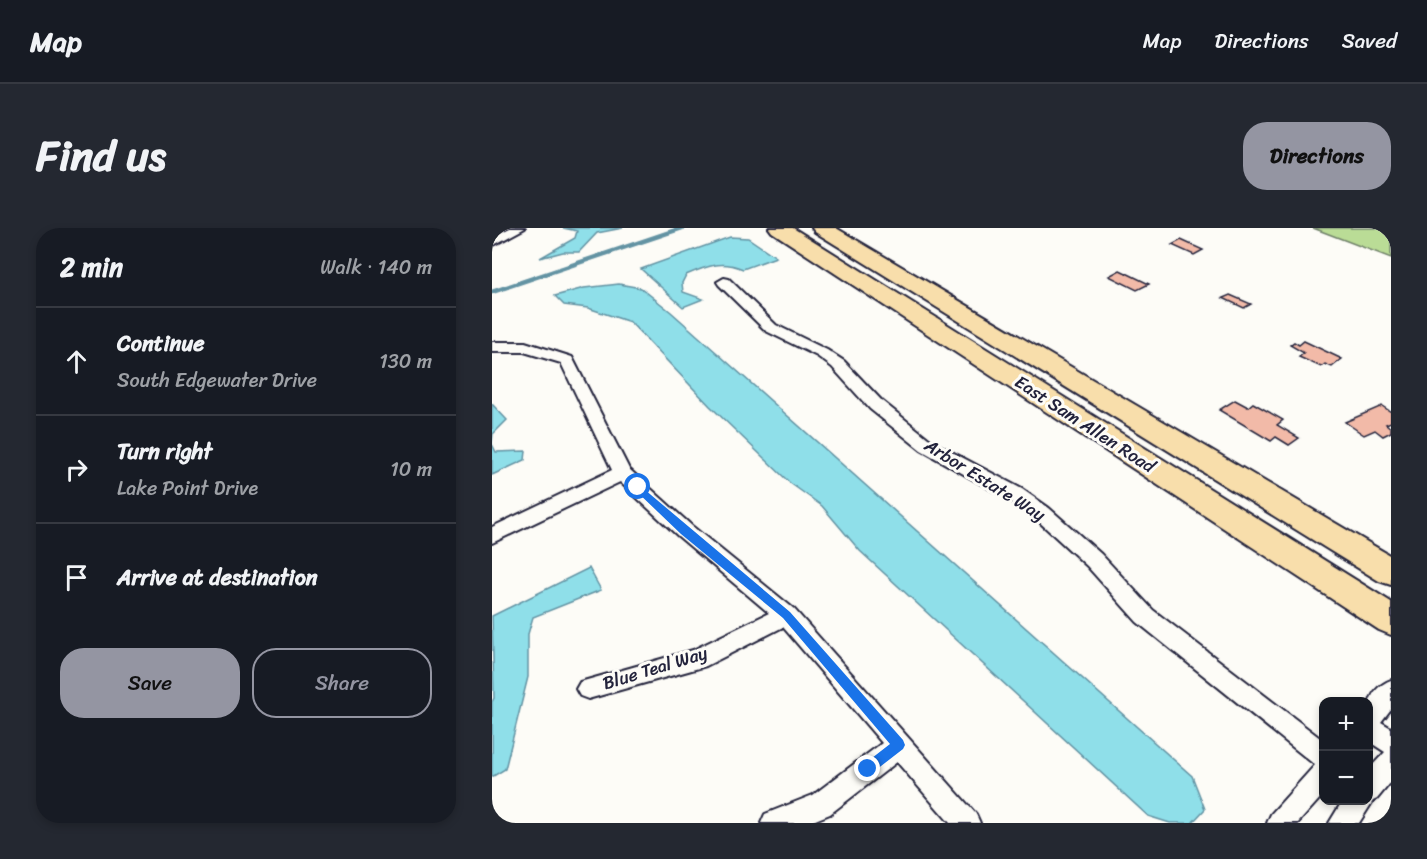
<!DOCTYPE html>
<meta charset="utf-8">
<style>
body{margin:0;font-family:Sriracha,sans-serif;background:#242831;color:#f1f3f6}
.controls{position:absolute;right:18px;bottom:18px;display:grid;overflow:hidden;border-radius:12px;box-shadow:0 3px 9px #0003}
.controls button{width:54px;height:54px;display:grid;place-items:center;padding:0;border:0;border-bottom:2px solid #363941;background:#171b24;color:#f1f3f6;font:30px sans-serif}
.stop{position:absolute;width:18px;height:18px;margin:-14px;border:4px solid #1a73e8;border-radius:50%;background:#fff}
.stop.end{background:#1a73e8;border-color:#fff;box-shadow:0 2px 6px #0008}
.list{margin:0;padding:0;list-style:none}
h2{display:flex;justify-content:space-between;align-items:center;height:78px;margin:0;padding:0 24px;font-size:26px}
h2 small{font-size:20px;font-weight:400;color:#9ea1a6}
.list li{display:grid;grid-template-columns:39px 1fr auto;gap:18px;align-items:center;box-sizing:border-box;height:108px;padding:0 24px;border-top:2px solid #363941}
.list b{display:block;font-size:22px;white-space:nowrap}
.list p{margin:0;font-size:20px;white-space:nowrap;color:#9ea1a6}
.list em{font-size:20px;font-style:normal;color:#9ea1a6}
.actions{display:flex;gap:12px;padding:18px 24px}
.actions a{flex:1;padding:14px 0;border:2px solid #9495a2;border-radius:24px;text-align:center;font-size:21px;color:#9495a2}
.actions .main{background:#9495a2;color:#111}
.icon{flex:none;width:33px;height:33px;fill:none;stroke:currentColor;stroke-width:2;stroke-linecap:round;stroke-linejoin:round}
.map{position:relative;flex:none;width:899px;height:595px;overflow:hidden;border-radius:24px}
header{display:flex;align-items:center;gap:36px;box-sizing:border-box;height:84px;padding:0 30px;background:#171b24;border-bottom:2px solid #363941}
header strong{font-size:28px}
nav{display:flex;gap:33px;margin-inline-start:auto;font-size:21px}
.intro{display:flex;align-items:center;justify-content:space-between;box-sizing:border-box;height:144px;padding:0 36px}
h1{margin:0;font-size:42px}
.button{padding:15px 27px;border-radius:24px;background:#9495a2;color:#111;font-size:21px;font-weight:700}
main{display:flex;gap:36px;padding:0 36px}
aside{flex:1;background:#171b24;border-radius:24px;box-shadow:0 3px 9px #0003}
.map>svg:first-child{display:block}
</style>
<header>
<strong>Map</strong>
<nav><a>Map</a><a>Directions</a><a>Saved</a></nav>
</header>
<div class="intro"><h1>Find us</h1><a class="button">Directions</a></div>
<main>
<aside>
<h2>2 min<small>Walk · 140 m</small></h2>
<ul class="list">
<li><svg class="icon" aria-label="ahead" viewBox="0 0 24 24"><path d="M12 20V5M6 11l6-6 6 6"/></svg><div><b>Continue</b><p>South Edgewater Drive</p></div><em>130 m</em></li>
<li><svg class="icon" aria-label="right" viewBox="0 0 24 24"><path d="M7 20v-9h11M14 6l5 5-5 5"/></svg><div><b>Turn right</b><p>Lake Point Drive</p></div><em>10 m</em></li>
<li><svg class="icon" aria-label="arrive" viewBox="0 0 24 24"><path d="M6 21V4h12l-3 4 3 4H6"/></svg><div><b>Arrive at destination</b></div></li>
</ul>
<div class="actions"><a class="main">Save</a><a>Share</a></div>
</aside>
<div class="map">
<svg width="899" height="595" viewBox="0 0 899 595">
<rect width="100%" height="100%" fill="#fdfcf7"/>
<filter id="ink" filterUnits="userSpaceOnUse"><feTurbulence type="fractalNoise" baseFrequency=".0167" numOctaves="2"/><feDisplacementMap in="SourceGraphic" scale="12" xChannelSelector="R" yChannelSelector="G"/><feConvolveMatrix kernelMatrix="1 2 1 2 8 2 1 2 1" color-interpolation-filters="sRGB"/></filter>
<g filter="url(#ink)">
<path fill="#badc96" stroke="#6e7f68" stroke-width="1.5" d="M821,0H899V30Z"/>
<g fill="#8fdfe9" stroke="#6393a3" stroke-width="1.5">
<path d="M71,0H131L105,5L87,24H71L48,30L83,10L85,3Z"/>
<path d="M238,9L256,10L284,29L251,41C229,32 215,38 194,47L190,55L191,64L211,71L191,79L149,41Z"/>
<path d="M127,56L149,60L179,84L700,548L713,581L700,595H678L656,588L368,323L330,278L298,255L218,178L138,94L96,80L72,77L63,68L92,60Z"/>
<path d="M0,176L15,192L1,206L0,216L4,224L34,223L33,232L0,247Z"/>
<path d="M97,340L109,362L41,389L36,406V449L13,541L0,549V474L2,470L0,388Z"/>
</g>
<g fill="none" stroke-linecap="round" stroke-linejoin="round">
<path stroke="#6393a3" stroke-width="4.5" d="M0,64L190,0"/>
</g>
<g fill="#f2baa8" stroke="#22223b" stroke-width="1.5">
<path d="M689,12L711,22L702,27L680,17Z"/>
<path d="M628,42L657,56L645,62L617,48Z"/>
<path d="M738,67L759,76L752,80L731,70Z"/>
<path d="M812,113L850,131L840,139L833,136L829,139L807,129L812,125L798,117L802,114L807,117Z"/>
<path d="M743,172L756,179L761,175L791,192L785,197L807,210L797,217L784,209L779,213L727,182Z"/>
<path d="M890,178L899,184V194L894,196L899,200V204L891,208L883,202L872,207L853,194Z"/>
</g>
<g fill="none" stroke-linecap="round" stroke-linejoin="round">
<defs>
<g id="street">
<path d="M18,0H33L0,18V9Z"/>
<path d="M232,50L237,51L284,97L335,122L352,133L390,173L441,214L530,261L557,280L609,326L661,382L832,513V566L806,595H775L779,586L823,537L645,394L595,338L543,290L516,271L429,222L378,181L340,139L325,128L274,103L227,57L225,54Z"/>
<path d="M0,114H33L80,129L137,241L200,298L302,381L484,586L488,595H458L405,534L338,586L316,595H269L273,586L321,567L390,515L291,399L214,438L96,471L88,468L84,461L88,454L201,422L277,385L186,308L128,254L0,315V299L120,242L69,135L32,124H0Z"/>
<path d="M899,452V481L889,494L899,500V554L885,571L881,573L867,595H837L851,572H876V542L893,524L876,513C876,488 871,463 899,452Z"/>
</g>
<g id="primary">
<path d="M277,0H301L899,374V407L887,402L280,4Z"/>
<path d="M320,0H344L899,328V357L887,353L323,4Z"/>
</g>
</defs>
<use href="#street" stroke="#22223b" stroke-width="4"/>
<use href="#primary" stroke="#22223b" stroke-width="4"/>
<use href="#street" fill="#fdfcf7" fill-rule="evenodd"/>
<use href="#primary" fill="#f8deab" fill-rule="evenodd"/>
</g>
</g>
<path fill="#1a73e8" d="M146,256L298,384L411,512L413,517L411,521L380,545H371L369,541L371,537L398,516L291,390L189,306L143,262L141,259Z"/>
<g text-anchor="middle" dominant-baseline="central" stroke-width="6" stroke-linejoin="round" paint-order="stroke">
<g font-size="18" fill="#22223b" stroke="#fdfcf7">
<text transform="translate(593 196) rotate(33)">East Sam Allen Road</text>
<text transform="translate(493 252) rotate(32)">Arbor Estate Way</text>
<text transform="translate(163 440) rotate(-17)">Blue Teal Way</text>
</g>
</g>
</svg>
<div class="controls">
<button>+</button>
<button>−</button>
</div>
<div class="stop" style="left:146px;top:259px"></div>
<div class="stop end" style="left:376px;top:541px"></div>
</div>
</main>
